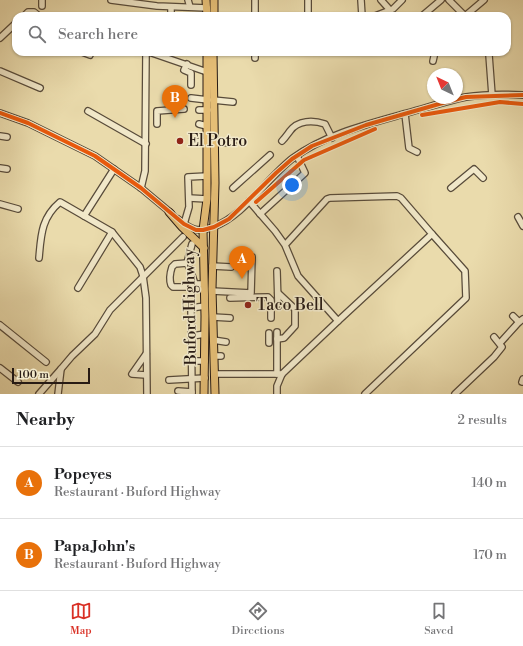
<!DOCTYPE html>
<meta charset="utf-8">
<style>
body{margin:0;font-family:"Libre Bodoni",serif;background:#f6f6f6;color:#202124}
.compass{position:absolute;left:427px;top:68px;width:36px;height:36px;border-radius:50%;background:#fff;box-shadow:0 1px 3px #0004;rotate:317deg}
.scale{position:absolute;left:12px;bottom:10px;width:78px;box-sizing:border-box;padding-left:4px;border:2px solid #281b14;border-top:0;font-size:11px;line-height:14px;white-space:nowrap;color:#281b14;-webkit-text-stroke:3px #f1e8c9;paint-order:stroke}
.you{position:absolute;left:292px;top:185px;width:14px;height:14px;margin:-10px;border:3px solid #fff;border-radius:50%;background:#1a73e8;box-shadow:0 0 0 6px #1a73e833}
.badge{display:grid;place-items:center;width:26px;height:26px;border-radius:50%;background:#d93025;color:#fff;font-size:13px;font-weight:700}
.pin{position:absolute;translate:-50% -33px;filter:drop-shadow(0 1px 2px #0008)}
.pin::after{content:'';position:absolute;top:21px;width:14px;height:12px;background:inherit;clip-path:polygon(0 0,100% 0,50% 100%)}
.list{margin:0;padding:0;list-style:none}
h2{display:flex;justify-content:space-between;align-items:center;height:52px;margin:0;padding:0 16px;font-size:17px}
h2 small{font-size:13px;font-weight:400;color:#757577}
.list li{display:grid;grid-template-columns:26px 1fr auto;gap:12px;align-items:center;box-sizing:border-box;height:72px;padding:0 16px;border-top:1px solid #e0e0e0}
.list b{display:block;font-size:15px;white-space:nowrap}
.list p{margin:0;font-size:13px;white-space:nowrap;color:#757577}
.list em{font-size:13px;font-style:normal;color:#757577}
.icon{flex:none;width:22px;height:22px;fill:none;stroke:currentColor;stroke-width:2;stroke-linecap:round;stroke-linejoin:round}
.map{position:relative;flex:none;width:523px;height:394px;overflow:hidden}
.search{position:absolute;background:#fff;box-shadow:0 1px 3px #0004;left:12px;right:12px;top:12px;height:44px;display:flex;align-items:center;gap:10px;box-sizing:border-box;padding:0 14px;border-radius:12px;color:#757577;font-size:15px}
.sheet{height:196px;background:#fff}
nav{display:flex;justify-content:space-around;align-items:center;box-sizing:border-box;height:56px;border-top:1px solid #e0e0e0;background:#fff;font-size:11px;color:#757577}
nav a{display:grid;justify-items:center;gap:2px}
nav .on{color:#d93025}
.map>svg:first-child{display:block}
</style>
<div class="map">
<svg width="523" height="394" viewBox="0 0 523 394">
<rect width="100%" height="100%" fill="#eadbac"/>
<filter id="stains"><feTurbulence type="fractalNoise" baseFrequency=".005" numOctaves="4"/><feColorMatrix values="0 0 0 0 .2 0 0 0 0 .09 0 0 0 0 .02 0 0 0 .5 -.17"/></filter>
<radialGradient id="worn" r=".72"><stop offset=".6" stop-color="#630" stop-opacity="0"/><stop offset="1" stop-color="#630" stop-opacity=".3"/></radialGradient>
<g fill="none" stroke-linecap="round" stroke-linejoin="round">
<defs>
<g id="minor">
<path d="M111,0L157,6L207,8"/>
<path d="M188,0L190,7"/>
<path d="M361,0L362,16"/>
<path d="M381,0L390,10"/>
<path d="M449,0L465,16L484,0"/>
<path d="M42,6V0"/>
<path d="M24,16L28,12H34L39,16"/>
<path d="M171,16V7"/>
<path d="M255,16V0"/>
<path d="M308,16V0"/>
<path d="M375,16L393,9L402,0"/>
<path d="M422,16L441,0"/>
<path d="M0,38L16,23"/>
<path d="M82,52L90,55L91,52"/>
<path d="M149,52L207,72"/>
<path d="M255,52V58"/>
<path d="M487,52L489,55L492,95"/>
<path d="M433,61L435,52"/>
<path d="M187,64L184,70L191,73V85"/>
<path d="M0,71L40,88"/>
<path d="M191,98L208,100"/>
<path d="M213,100L233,102"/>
<path d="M199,110H208"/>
<path d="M88,111L146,144"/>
<path d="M0,113L28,123L95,156L141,188L171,213"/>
<path d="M405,114L409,148L417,152"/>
<path d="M157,124V111L184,109"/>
<path d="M199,124L207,126"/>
<path d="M0,136L7,137"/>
<path d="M194,141L207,142"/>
<path d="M282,141C285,138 287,135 290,131C298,120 313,120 325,124L332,138"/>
<path d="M214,142L233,143"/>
<path d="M0,168L7,169"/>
<path d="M141,188L145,171L146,52"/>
<path d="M233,188L270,155"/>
<path d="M451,188L474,169L483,178"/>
<path d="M189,198L207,199"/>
<path d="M249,201L275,231L285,245L298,276L338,321L432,234L401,198L397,196L330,198L327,199L285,245"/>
<path d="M0,204L18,209"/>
<path d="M260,214L305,173L297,156"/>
<path d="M84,216L114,169"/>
<path d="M518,217L523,226"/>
<path d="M178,219C190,229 197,233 213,227C243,217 267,178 293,158C326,134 368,124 407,113C426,108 446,101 466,97C484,94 505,94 523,95"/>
<path d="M184,224L189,207L188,177L207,176"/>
<path d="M39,258C41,236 41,218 60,202L112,232L140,267L143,276L146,298L147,394"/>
<path d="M187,263L192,244"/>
<path d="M212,266L231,267"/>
<path d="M277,271L278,304"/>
<path d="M195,284L190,269L187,263L175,264L172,267C170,273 169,279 171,285L173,287H191L195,284H204"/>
<path d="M78,288L112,232"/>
<path d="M212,291L251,293L252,257"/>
<path d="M230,298L268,297L271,300V318"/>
<path d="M513,316L519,322L523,319"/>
<path d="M213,317L230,318"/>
<path d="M0,325L46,362"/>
<path d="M192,336L205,334"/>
<path d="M277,339L284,338L295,326V309L278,293"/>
<path d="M213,340L226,342"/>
<path d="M269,343V333"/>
<path d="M500,343L519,322"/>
<path d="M146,354L132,374L146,375"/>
<path d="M214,356H221"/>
<path d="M192,361H205"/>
<path d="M0,368L18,382"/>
<path d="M214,374H282"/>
<path d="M277,374V332"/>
<path d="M169,380L205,378"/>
<path d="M522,382L523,379"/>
<path d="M178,391L192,392"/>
<path d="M39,394L61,369"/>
<path d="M58,394L61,369L72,356L95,334L110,310L183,237"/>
<path d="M192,394L191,308L205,306"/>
<path d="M277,394V386L282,374L338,321"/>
<path d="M365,394L466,298L465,271L432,234"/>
<path d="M455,394L494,357L502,347L494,337"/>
</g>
<g id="major">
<path d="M206,0L207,16"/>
<path d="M214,16V0"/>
<path d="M213,52L215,183L212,289L215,394"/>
<path d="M169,212L182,227L204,248"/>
<path d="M204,394L205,316L203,230L207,199V52"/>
</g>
</defs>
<use href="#minor" stroke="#584b3a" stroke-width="8"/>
<use href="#major" stroke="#281b14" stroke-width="9"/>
<use href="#minor" stroke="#f1e8c9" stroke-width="5.5"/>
<use href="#major" stroke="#e5be76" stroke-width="7"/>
<defs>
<g id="cycleway">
<path d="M0,113L28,123L95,156L141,188L184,224L196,230H203L214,227L229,219L276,173L292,159L312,146L366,125L446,102L466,97L523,95"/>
<path d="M422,115L500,102L523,104"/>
<path d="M256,202L304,160L375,129"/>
</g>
</defs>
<use href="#cycleway" stroke="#f1e8c9" stroke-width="6"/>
<use href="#cycleway" stroke="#e8590c" stroke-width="4"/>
</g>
<g fill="#8f2418" stroke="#f1e8c9" stroke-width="1.5">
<circle cx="180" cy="141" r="4"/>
<circle cx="248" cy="305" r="4"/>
</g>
<g text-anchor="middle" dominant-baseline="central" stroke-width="3" stroke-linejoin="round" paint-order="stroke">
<g font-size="16" fill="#281b14" stroke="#f1e8c9" text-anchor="start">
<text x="188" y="141">El Potro</text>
<text x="256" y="305">Taco Bell</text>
</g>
<g font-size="16" fill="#281b14" stroke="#f1e8c9">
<text transform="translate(190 307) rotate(-91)">Buford Highway</text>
</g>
</g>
<rect width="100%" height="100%" filter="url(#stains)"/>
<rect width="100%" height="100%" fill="url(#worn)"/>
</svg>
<svg class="compass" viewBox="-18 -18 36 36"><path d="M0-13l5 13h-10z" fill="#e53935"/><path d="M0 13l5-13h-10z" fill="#757577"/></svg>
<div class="scale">100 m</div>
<div class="you"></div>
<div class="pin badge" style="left:242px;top:279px;background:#e8710a">A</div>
<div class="pin badge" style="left:175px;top:118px;background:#e8710a">B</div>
<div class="search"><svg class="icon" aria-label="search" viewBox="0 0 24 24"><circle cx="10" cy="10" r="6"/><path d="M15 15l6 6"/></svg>Search here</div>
</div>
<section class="sheet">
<h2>Nearby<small>2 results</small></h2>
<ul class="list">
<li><span class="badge" style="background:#e8710a">A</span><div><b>Popeyes</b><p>Restaurant · Buford Highway</p></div><em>140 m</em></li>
<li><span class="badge" style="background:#e8710a">B</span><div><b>Papa John's</b><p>Restaurant · Buford Highway</p></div><em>170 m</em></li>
</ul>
</section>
<nav>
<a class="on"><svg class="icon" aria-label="map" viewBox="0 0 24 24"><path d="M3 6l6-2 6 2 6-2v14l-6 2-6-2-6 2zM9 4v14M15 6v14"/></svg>Map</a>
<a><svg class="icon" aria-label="directions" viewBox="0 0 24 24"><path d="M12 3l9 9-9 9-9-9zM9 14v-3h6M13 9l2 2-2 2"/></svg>Directions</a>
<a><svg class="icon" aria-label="saved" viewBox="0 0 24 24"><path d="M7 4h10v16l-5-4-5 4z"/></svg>Saved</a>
</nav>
